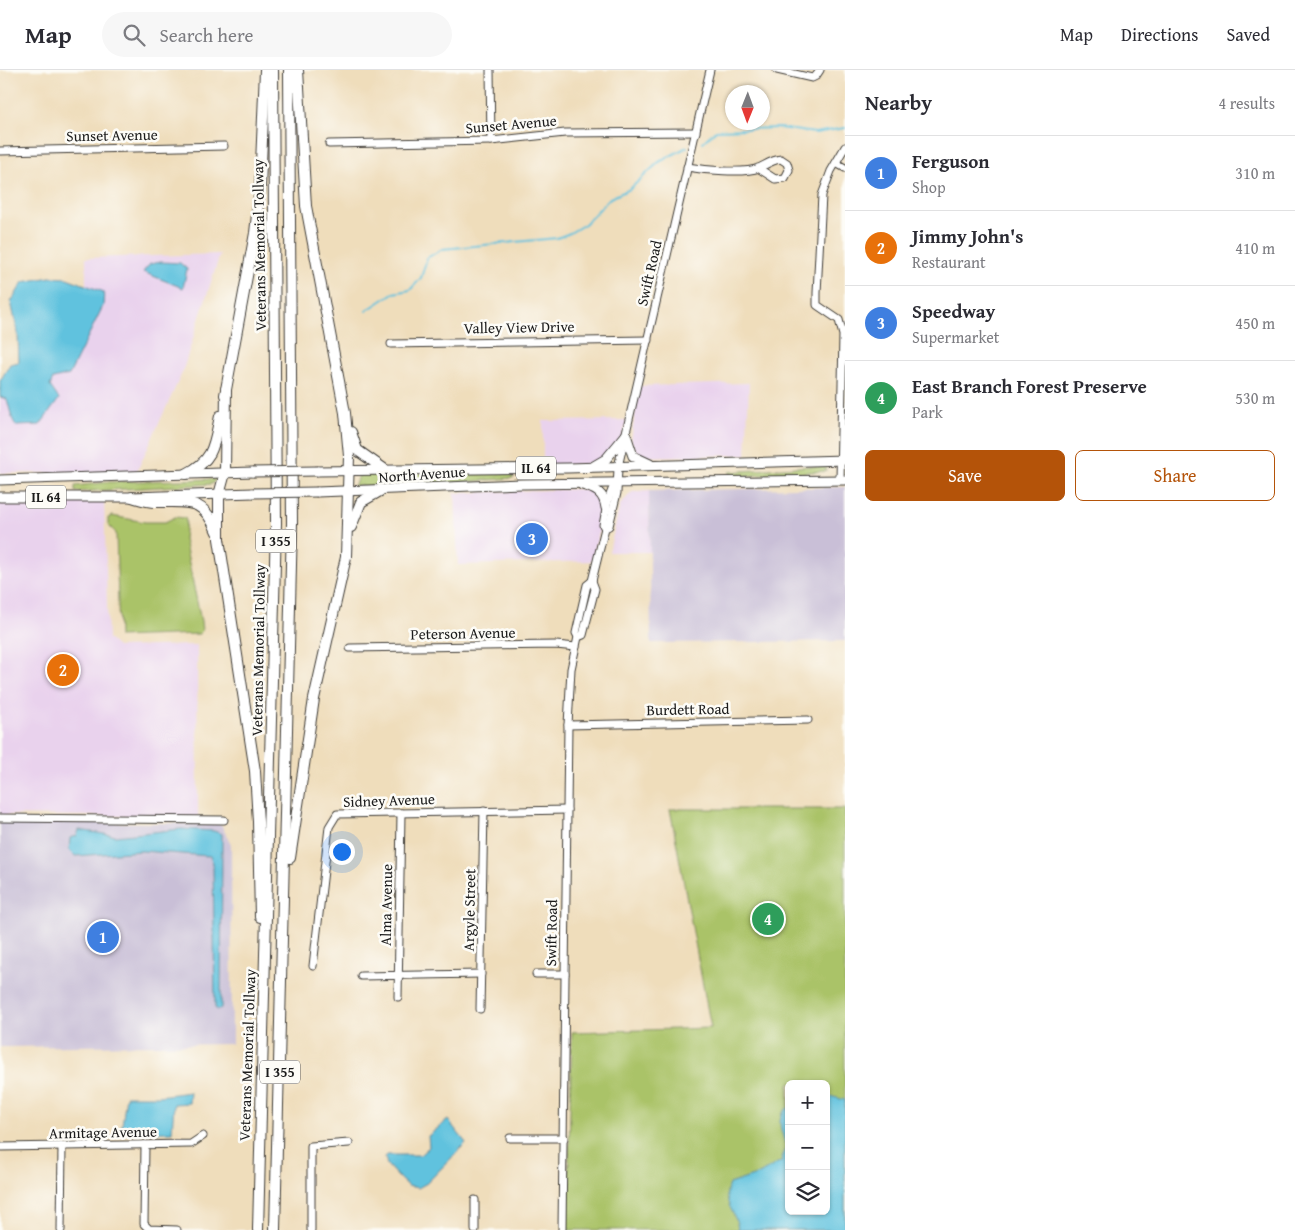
<!DOCTYPE html>
<meta charset="utf-8">
<style>
body{margin:0;font-family:"Gentium Book Plus",serif;background:#f7f7f7;color:#2b2b33}
.controls{position:absolute;right:15px;bottom:15px;display:grid;overflow:hidden;border-radius:8px;box-shadow:0 1px 4px #0004}
.controls button{width:45px;height:45px;display:grid;place-items:center;padding:0;border:0;border-bottom:1px solid #e1e1e2;background:#fff;color:#2b2b33;font:25px sans-serif}
.compass{position:absolute;left:725px;top:15px;width:45px;height:45px;border-radius:50%;background:#fff;box-shadow:0 1px 4px #0004;rotate:181deg}
.you{position:absolute;left:341px;top:781px;width:18px;height:18px;margin:-12px;border:4px solid #fff;border-radius:50%;background:#1a73e8;box-shadow:0 0 0 8px #1a73e833}
.badge{display:grid;place-items:center;width:32px;height:32px;border-radius:50%;background:#b45309;color:#fff;font-size:16px;font-weight:700}
.pin{position:absolute;translate:-50% -50%;border:2px solid #fff;box-shadow:0 1px 5px #0006}
.list{margin:0;padding:0;list-style:none}
h2{display:flex;justify-content:space-between;align-items:center;height:65px;margin:0;padding:0 20px;font-size:21px}
h2 small{font-size:16px;font-weight:400;color:#7c7c81}
.list li{display:grid;grid-template-columns:32px 1fr auto;gap:15px;align-items:center;box-sizing:border-box;height:75px;padding:0 20px;border-top:1px solid #e1e1e2}
.list b{display:block;font-size:19px;white-space:nowrap}
.list p{margin:0;font-size:16px;white-space:nowrap;color:#7c7c81}
.list em{font-size:16px;font-style:normal;color:#7c7c81}
.actions{display:flex;gap:10px;padding:15px 20px}
.actions a{flex:1;padding:11px 0;border:1px solid #b45309;border-radius:8px;text-align:center;font-size:18px;color:#b45309}
.actions .main{background:#b45309;color:#fff}
.icon{flex:none;width:28px;height:28px;fill:none;stroke:currentColor;stroke-width:2;stroke-linecap:round;stroke-linejoin:round}
.map{position:relative;flex:none;width:845px;height:1160px;overflow:hidden}
header{display:flex;align-items:center;gap:30px;box-sizing:border-box;height:70px;padding:0 25px;background:#fff;border-bottom:1px solid #e1e1e2}
header strong{font-size:24px}
nav{display:flex;gap:28px;margin-inline-start:auto;font-size:18px}
.search{width:350px;height:45px;background:#f7f7f7;display:flex;align-items:center;gap:12px;box-sizing:border-box;padding:0 18px;border-radius:28px;color:#7c7c81;font-size:19px}
main{display:flex}
aside{flex:1;background:#fff}
.map>svg:first-child{display:block}
</style>
<header>
<strong>Map</strong>
<div class="search"><svg class="icon" aria-label="search" viewBox="0 0 24 24"><circle cx="10" cy="10" r="6"/><path d="M15 15l6 6"/></svg>Search here</div>
<nav><a>Map</a><a>Directions</a><a>Saved</a></nav>
</header>
<main>
<div class="map">
<svg width="845" height="1160" viewBox="0 0 845 1160">
<rect width="100%" height="100%" fill="#fdfcf7"/>
<filter id="ink" filterUnits="userSpaceOnUse"><feTurbulence type="fractalNoise" baseFrequency=".02" numOctaves="2"/><feDisplacementMap in="SourceGraphic" scale="10" xChannelSelector="R" yChannelSelector="G"/><feConvolveMatrix kernelMatrix="1 2 1 2 8 2 1 2 1" color-interpolation-filters="sRGB"/></filter>
<filter id="wash" filterUnits="userSpaceOnUse"><feTurbulence type="fractalNoise" baseFrequency=".0096" numOctaves="4" result="noise"/><feDisplacementMap in="SourceGraphic" scale="20" xChannelSelector="R" yChannelSelector="G"/><feGaussianBlur stdDeviation="1.12" result="paint"/><feColorMatrix in="noise" values="0 0 0 0 0 0 0 0 0 0 0 0 0 0 0 0 0 1.4 0 .05"/><feComposite in="paint" operator="in"/></filter>
<g filter="url(#wash)">
<rect width="100%" height="100%" fill="#efddbb"/>
<g fill="#e9d2ed">
<path d="M220,184L182,303L136,403H0V315L86,225V188Z"/>
<path d="M749,313L746,385L638,387L631,371L639,316Z"/>
<path d="M627,350L622,367L604,388L588,394L543,396V351Z"/>
<path d="M580,419L594,421L603,436L602,449L592,491L458,495L455,423Z"/>
<path d="M649,421L650,482H609L620,435L632,422Z"/>
<path d="M104,430L108,569L117,577L197,575L198,747L0,745V432Z"/>
</g>
<g fill="#c9bfd7">
<path d="M845,417V571L651,573L649,421Z"/>
<path d="M0,751L221,754L231,775L232,974L0,977Z"/>
</g>
<g fill="#aac368" stroke="#637042" fill-rule="evenodd">
<path d="M810,396L826,397V401L729,407V402Z"/>
<path d="M513,403V408L440,414L354,416L360,404Z"/>
<path d="M216,409L212,414L75,422V416L109,412Z"/>
<path d="M112,446L145,452H165L175,447L185,448L186,451L184,469L201,551L202,561L199,564L119,567L116,463L108,455V448Z"/>
<path d="M670,739H845V1160H567L572,962L711,958ZM789,1014H826V1141H789Z"/>
</g>
<g fill="#60c2de" stroke="#3e6f7d">
<path d="M161,192L180,193L187,199L183,218L143,202L150,194Z"/>
<path d="M50,207L67,208L104,222L103,236L69,305L53,309L50,316L59,329L40,355L16,356L12,348L7,329L0,327V311L10,294L19,292L18,264L11,232L23,212Z"/>
<path d="M181,759L214,761L222,764L221,938L218,940L215,938L213,793L210,786L142,781L75,786L69,780L70,768L77,766L79,760L116,766Z"/>
<path d="M190,1022L189,1033L174,1034L172,1062L121,1063L126,1026H159Z"/>
<path d="M826,1025L845,1030V1160H738C737,1142 721,1133 729,1114L759,1104L781,1091L786,1077C784,1064 772,1049 789,1037V1141H826Z"/>
<path d="M448,1050L466,1073L427,1113L418,1118L408,1116L401,1110L387,1095L385,1087L387,1085H420L429,1077L428,1066Z"/>
</g>
<g fill="none" stroke-linecap="round" stroke-linejoin="round">
<g stroke="#60c2de" stroke-width="2">
<path d="M703,72L716,60L779,58L815,63L845,58"/>
<path d="M366,241L393,223L410,220L421,208L427,188L442,179L557,168L570,163L585,154L610,128L630,119L659,92L687,77"/>
</g>
</g>
</g>
<g filter="url(#ink)">
<g fill="none" stroke-linecap="round" stroke-linejoin="round">
<defs>
<g id="minor">
<path d="M490,0L491,71"/>
<path d="M777,0L812,8L816,6L820,0"/>
<path d="M329,74L491,71L565,63L696,62"/>
<path d="M0,81L224,76"/>
<path d="M836,93L845,98"/>
<path d="M687,97C704,100 743,104 759,98C767,94 772,90 781,89L787,93L789,100L785,108L775,109L758,98"/>
<path d="M391,274L648,270"/>
<path d="M840,410L843,265L839,250L817,235V223L822,125L831,101L845,77"/>
<path d="M605,458L603,455C606,440 608,425 616,412"/>
<path d="M578,567L583,565L595,519L592,511L605,458L609,456L617,423L618,397L710,0"/>
<path d="M350,578L556,575L576,577"/>
<path d="M568,655L808,650"/>
<path d="M0,748L224,750"/>
<path d="M313,896L329,757L337,744L567,740"/>
<path d="M536,904H565"/>
<path d="M361,906L481,904"/>
<path d="M398,927L401,743"/>
<path d="M480,939L484,741"/>
<path d="M510,1068H564"/>
<path d="M145,1075L144,1154L149,1159L177,1160"/>
<path d="M0,1077L191,1074L203,1066"/>
<path d="M475,1130V1160"/>
<path d="M61,1160L62,1076"/>
<path d="M311,1160V1076L349,1073"/>
<path d="M562,1160L568,655L571,599L578,567L576,563L587,515L592,511"/>
</g>
<g id="major">
<path d="M626,365L633,386L650,394"/>
<path d="M594,396L606,389L626,365"/>
<path d="M317,401L568,398L845,390"/>
<path d="M0,410L253,402"/>
<path d="M582,415C596,419 604,423 606,438"/>
<path d="M317,422L522,414L845,410"/>
<path d="M0,427H132L253,423"/>
</g>
<g id="highway">
<path d="M226,319L225,403L219,425V469L255,701L258,752L260,847"/>
<path d="M225,325L255,163L260,117L265,0"/>
<path d="M351,362L357,380L384,399"/>
<path d="M186,404C214,390 214,375 220,346"/>
<path d="M132,427C139,429 147,432 155,432C187,433 203,426 217,462"/>
<path d="M351,457L361,432L380,421"/>
<path d="M290,788L314,629L346,487L349,386L345,343L306,136L298,0"/>
<path d="M258,1160L276,453L273,0"/>
<path d="M275,1160L292,453L289,0"/>
</g>
</defs>
<use href="#minor" stroke="#3c3934" stroke-width="9"/>
<use href="#major" stroke="#3c3934" stroke-width="11"/>
<use href="#highway" stroke="#3c3934" stroke-width="12"/>
<use href="#minor" stroke="#fff" stroke-width="7"/>
<use href="#major" stroke="#fff" stroke-width="9"/>
<use href="#highway" stroke="#fff" stroke-width="10"/>
<defs>
<g id="major-bridge">
<path d="M253,402L317,401"/>
<path d="M253,423L317,422"/>
</g>
</defs>
<use href="#major-bridge" stroke="#3c3934" stroke-width="11" stroke-linecap="butt"/>
<use href="#major-bridge" stroke="#fff" stroke-width="9"/>
</g>
</g>
<g text-anchor="middle" dominant-baseline="central" stroke-width="5" stroke-linejoin="round" paint-order="stroke">
<g fill="#fdfcf7" stroke="#605f5e" stroke-width="1">
<rect x="516" y="386.5" width="40" height="23" rx="4"/>
<rect x="26" y="415.5" width="40" height="23" rx="4"/>
<rect x="256" y="459.5" width="40" height="23" rx="4"/>
<rect x="260" y="990.5" width="40" height="23" rx="4"/>
</g>
<g font-size="14" font-weight="bold" fill="#1c1c1c">
<text x="536" y="398">IL 64</text>
<text x="46" y="427">IL 64</text>
<text x="276" y="471">I 355</text>
<text x="280" y="1002">I 355</text>
</g>
<g font-size="15" fill="#1c1c1c" stroke="#fdfcf7">
<text transform="translate(511 54) rotate(-5)">Sunset Avenue</text>
<text transform="translate(112 65) rotate(-1)">Sunset Avenue</text>
<text transform="translate(259 175) rotate(-91)">Veterans Memorial Tollway</text>
<text transform="translate(649 203) rotate(-77)">Swift Road</text>
<text transform="translate(519 257) rotate(-1)">Valley View Drive</text>
<text transform="translate(422 404) rotate(-4)">North Avenue</text>
<text transform="translate(463 563) rotate(-1)">Peterson Avenue</text>
<text transform="translate(258 580) rotate(-89)">Veterans Memorial Tollway</text>
<text transform="translate(688 639) rotate(-1)">Burdett Road</text>
<text transform="translate(389 730) rotate(-2)">Sidney Avenue</text>
<text transform="translate(386 835) rotate(-89)">Alma Avenue</text>
<text transform="translate(469 840) rotate(-89)">Argyle Street</text>
<text transform="translate(551 863) rotate(-89)">Swift Road</text>
<text transform="translate(247 985) rotate(-88)">Veterans Memorial Tollway</text>
<text transform="translate(103 1062) rotate(-1)">Armitage Avenue</text>
</g>
</g>
</svg>
<div class="controls">
<button>+</button>
<button>−</button>
<button><svg class="icon" aria-label="layers" viewBox="0 0 24 24"><path d="M12 4l9 5-9 5-9-5zM3 14l9 5 9-5"/></svg></button>
</div>
<svg class="compass" viewBox="-18 -18 36 36"><path d="M0-13l5 13h-10z" fill="#e53935"/><path d="M0 13l5-13h-10z" fill="#7c7c81"/></svg>
<div class="you"></div>
<div class="pin badge" style="left:103px;top:867px;background:#3f7fe0">1</div>
<div class="pin badge" style="left:63px;top:600px;background:#e8710a">2</div>
<div class="pin badge" style="left:532px;top:469px;background:#3f7fe0">3</div>
<div class="pin badge" style="left:768px;top:849px;background:#2e9e5b">4</div>
</div>
<aside>
<h2>Nearby<small>4 results</small></h2>
<ul class="list">
<li><span class="badge" style="background:#3f7fe0">1</span><div><b>Ferguson</b><p>Shop</p></div><em>310 m</em></li>
<li><span class="badge" style="background:#e8710a">2</span><div><b>Jimmy John's</b><p>Restaurant</p></div><em>410 m</em></li>
<li><span class="badge" style="background:#3f7fe0">3</span><div><b>Speedway</b><p>Supermarket</p></div><em>450 m</em></li>
<li><span class="badge" style="background:#2e9e5b">4</span><div><b>East Branch Forest Preserve</b><p>Park</p></div><em>530 m</em></li>
</ul>
<div class="actions"><a class="main">Save</a><a>Share</a></div>
</aside>
</main>
